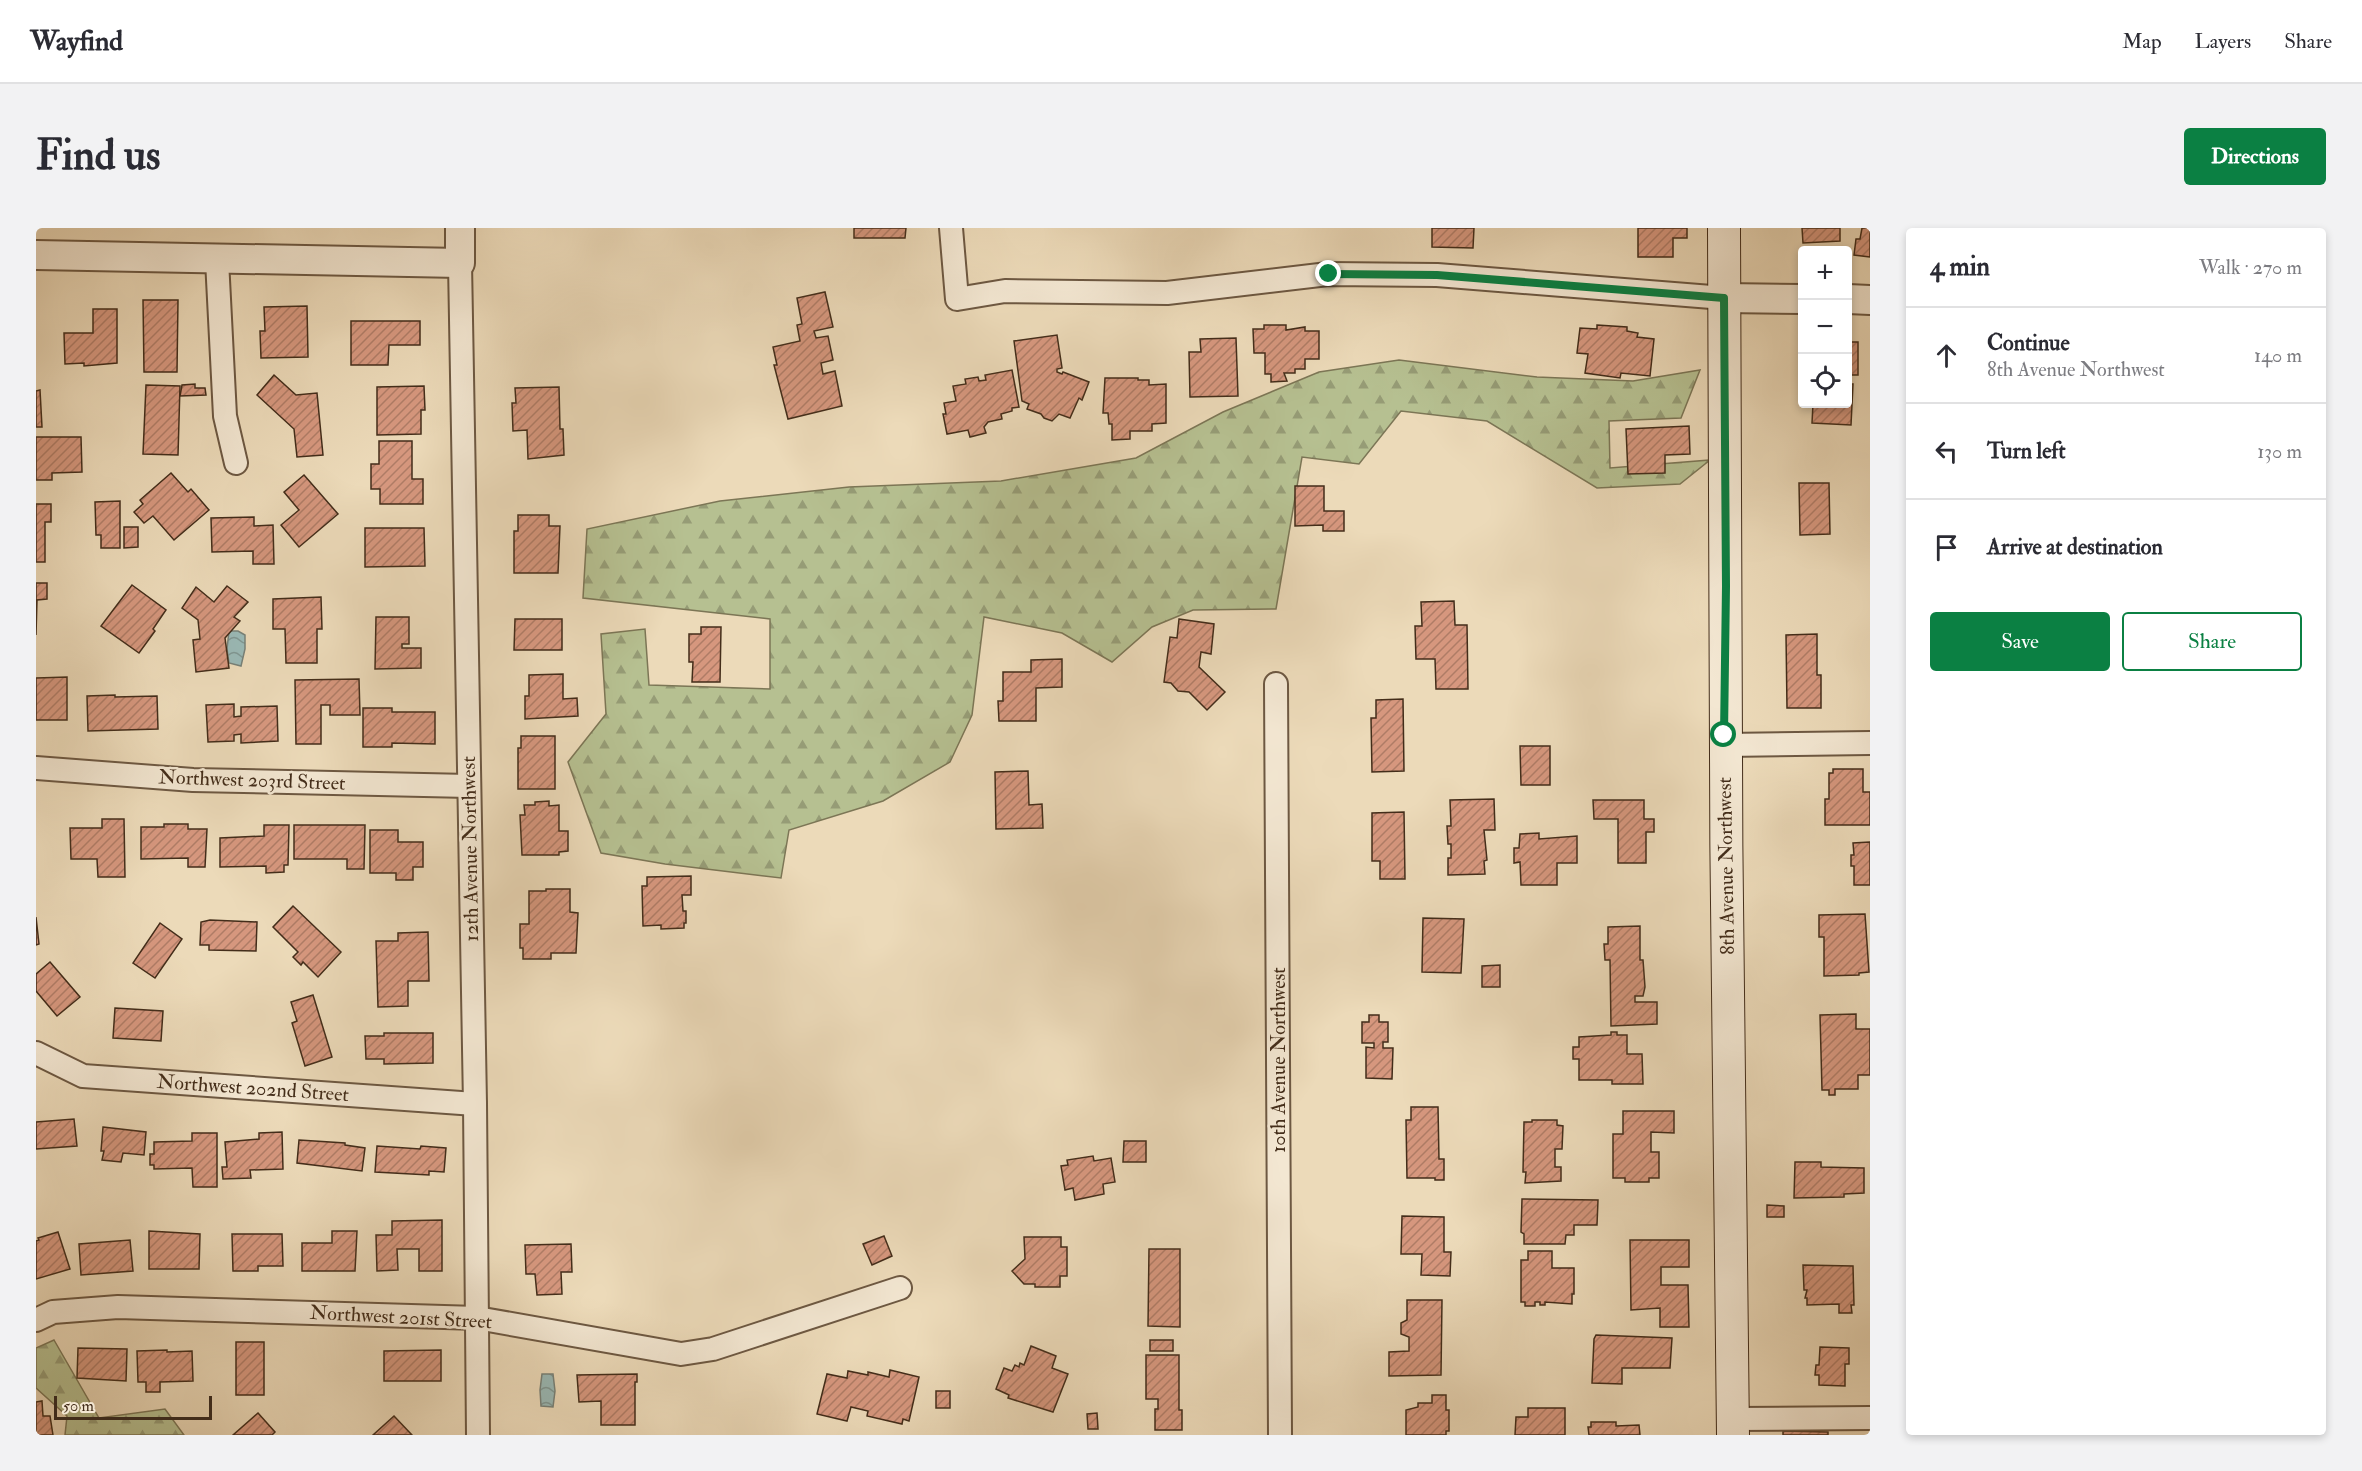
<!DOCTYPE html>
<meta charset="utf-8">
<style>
body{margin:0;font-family:"IM FELL Double Pica",serif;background:#f2f2f3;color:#2b2b33}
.controls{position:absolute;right:18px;top:18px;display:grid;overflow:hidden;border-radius:6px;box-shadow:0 3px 9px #0003}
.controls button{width:54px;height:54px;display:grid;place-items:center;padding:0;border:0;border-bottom:2px solid #e1e1e2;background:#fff;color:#2b2b33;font:30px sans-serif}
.scale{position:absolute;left:18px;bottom:15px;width:158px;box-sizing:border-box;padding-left:6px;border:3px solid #432d1a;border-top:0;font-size:16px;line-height:21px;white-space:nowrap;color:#432d1a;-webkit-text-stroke:4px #f3e7d2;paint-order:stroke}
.stop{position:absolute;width:18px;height:18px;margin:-14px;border:4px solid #0b8043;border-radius:50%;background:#fff}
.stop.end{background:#0b8043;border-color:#fff;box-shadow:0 2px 6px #0008}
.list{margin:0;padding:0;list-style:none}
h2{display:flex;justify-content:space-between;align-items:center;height:78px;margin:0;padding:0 24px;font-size:26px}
h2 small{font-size:20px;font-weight:400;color:#7c7c81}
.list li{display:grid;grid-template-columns:39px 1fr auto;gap:18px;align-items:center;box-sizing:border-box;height:96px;padding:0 24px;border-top:2px solid #e1e1e2}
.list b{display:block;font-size:22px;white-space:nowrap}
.list p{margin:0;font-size:20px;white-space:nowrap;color:#7c7c81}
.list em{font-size:20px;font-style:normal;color:#7c7c81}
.actions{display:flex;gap:12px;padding:18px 24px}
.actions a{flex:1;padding:14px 0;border:2px solid #0b8043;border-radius:6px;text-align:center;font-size:21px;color:#0b8043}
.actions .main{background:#0b8043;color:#fff}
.icon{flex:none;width:33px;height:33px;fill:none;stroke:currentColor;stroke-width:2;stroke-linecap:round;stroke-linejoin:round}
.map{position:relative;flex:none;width:1834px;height:1207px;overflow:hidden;border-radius:6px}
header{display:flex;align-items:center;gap:36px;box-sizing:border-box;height:84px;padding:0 30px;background:#fff;border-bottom:2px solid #e1e1e2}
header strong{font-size:28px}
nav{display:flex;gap:33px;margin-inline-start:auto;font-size:21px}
.intro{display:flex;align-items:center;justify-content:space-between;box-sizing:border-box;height:144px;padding:0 36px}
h1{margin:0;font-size:42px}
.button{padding:15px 27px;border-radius:6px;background:#0b8043;color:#fff;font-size:21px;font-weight:700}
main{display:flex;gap:36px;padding:0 36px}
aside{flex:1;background:#fff;border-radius:6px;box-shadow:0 3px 9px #0003}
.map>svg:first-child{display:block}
</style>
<header>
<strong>Wayfind</strong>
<nav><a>Map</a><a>Layers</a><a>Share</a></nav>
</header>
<div class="intro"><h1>Find us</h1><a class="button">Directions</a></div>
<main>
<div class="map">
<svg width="1834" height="1207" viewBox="0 0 1834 1207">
<defs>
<pattern id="forest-firs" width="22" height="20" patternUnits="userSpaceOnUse" patternTransform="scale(1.5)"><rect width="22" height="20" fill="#b6c091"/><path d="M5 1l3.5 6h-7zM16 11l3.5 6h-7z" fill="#969c76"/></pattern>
<pattern id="water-waves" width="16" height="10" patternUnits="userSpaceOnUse" patternTransform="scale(1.5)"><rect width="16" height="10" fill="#9ab9b6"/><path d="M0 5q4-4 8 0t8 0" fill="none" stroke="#7f9793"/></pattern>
<pattern id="building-hatch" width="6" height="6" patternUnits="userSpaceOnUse" patternTransform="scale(1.5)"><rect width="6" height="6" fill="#d6977e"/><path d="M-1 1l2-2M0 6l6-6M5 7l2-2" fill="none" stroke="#af7c66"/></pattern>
</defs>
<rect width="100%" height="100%" fill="#ecdab9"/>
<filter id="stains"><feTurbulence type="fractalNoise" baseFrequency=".00333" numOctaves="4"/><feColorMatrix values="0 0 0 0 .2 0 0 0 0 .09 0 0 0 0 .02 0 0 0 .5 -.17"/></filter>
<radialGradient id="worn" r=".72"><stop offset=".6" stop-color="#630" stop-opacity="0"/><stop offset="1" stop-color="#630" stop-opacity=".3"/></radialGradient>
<g fill="url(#forest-firs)" stroke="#7c7656" stroke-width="1.5">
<path d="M1363,132L1501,149L1597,153L1664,142L1645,190L1573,193L1574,240L1674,232L1644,256L1561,260L1451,193L1365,183L1323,236L1266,229L1240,381L1157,382L1116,399L1076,434L1026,405L948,389L936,487L914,534L847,573L753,602L745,650L629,636L565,625L532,534L570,486L565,406L609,401L613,457L734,461V391L547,370L551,301L684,273L813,259L965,253L1100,230L1187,184L1283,144Z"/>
<path d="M18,1112L63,1190L129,1181L148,1207H29L31,1188L0,1160V1120Z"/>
</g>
<g fill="url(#water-waves)" stroke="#778178" stroke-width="1.5">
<path d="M193,403H202L209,407V421L205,438L193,435L191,421Z"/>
<path d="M506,1146H517L519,1163L517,1179L505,1178L504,1162Z"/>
</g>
<g fill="url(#building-hatch)" stroke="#432d1a" stroke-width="1.5">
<path d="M818,0H870L869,10H818Z"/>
<path d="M1396,0H1438L1437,20L1396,19Z"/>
<path d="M1602,0H1651V10H1637V29H1602Z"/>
<path d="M1766,0H1804V13L1767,15Z"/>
<path d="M1826,0H1834V29L1818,27L1820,11H1824Z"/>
<path d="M789,64L797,99L778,103L780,110L792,108L797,132L785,135L787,146L799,143L806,178L752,191L738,137H741L737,119L764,113L761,97L766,96L761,70Z"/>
<path d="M107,72H142L141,144H108Z"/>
<path d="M271,78L272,129L225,130L224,103H229L228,79Z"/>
<path d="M57,81H81V135L48,138V135L29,136L28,105H57Z"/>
<path d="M315,93H384V117H353L352,137H315Z"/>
<path d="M1228,97H1250V102L1269,99V103H1283V131H1269V141H1259V145H1248L1251,153L1235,154V146H1229V125H1218L1217,101H1228Z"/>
<path d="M1561,97L1591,99V103L1602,105L1601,109L1618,111L1614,148L1585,145L1584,150L1549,145L1552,126L1541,125L1544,100L1561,101Z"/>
<path d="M1021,107L1026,140L1021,141V144L1026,146L1027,144L1053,154L1046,172L1043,170L1034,190L1023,186L1016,193L1008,190L1005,186L991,181L993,176L986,173L978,113Z"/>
<path d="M1200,110L1202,168L1154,169L1153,124H1165L1164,111Z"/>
<rect x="1812" y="114" width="10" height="33"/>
<path d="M976,142L983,179L976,180V183L965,186L966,191L952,194L948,199L950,205L934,209L932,202L911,206L907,186H910L908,175L920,173L917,158L930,156L929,151L942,149L943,153L950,152L949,147Z"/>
<path d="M238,147L260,167L281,165L287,227L261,229L258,201L221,167Z"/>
<path d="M1069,150H1102V152H1113V157L1130,156V195L1116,196V203H1094V211L1076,212V196H1073L1072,185H1067Z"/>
<path d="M159,156V160H169L170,167L144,168L146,157Z"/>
<path d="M1812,156H1817L1815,197L1776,195L1777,176H1812Z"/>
<path d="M110,157L144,158L142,227L107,226Z"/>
<path d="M388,158L389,182H385V206L341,207V159Z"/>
<path d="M523,159L524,201H527L528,227L492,231L491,202L477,203L476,175H480L479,160Z"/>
<path d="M4,162L6,199H0V163Z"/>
<path d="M1653,198L1654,226L1629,227V245L1592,246L1590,201Z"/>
<path d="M0,209H45L46,244L16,245V252H0Z"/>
<path d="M343,213H376V251H387V276H344V261H335V236H343Z"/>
<path d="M135,245L152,264L155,261L173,282L138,312L117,288L108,295L98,284L107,276L104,272Z"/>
<path d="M268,247L302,286L263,319L245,297L263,282L248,264Z"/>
<path d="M1763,255H1793L1794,306L1764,307Z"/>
<path d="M1259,258H1288V283H1308V303H1287V297L1259,298Z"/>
<path d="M84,273V320H65V307H60L59,274Z"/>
<path d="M0,276H15V294H9V334H0Z"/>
<path d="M482,287H513V298H524L522,345H478V303H482Z"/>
<path d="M218,289V298L237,297L238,336H217V323L176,324L175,290Z"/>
<path d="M88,299H102V319L88,320Z"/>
<path d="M329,300H388L389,338L329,339Z"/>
<path d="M0,355H11V371L1,372L0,407Z"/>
<path d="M96,357L130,382L117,401L119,403L103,425L65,398Z"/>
<path d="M191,358L212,374L198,389L204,393L189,410L193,440L160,444L157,412L164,411L162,392L146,380L160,359L178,374Z"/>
<path d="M285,369L286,401H281V435H250L249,401H237V371Z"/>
<path d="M1418,373L1419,397H1431L1432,461H1400L1399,431H1380L1379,398H1386L1385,374Z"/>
<path d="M340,389H373V416H366V420H385V440L339,441Z"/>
<path d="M479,391H526V422H478Z"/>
<path d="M1143,391L1178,396L1175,426L1165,424L1163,439L1189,464L1171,482L1153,464L1142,463L1135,455L1128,454L1134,409L1141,410Z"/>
<path d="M665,399H685L684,454H656L657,434H653V406H665Z"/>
<path d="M1781,406V447H1785V480H1751L1750,407Z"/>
<path d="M1026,431V459L1000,460V493H963L962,473H967V444H995V432Z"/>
<path d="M527,446V471L541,470L542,488L489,491V468H493V447Z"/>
<path d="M31,449V492H0V450Z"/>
<path d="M323,451L324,487H294V477H285V516H260L259,452Z"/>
<path d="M79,467V469L121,468L122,501L52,503L51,468Z"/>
<path d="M1367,471L1368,543L1336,544L1335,490H1340V472Z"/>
<path d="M198,476V489L205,488V479L241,478L242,513L205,515V506L198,507V513L172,514L170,477Z"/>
<path d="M327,480H356V484H399V516L356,515V519H327Z"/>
<path d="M485,508H519V561H482V520H485Z"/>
<path d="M1484,518H1514V557H1485Z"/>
<path d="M1797,541H1827V564H1834V597H1789V571H1793V545H1797Z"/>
<path d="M992,543L993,577L1006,576L1007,600L960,601L959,544Z"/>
<path d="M1458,571L1459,602H1448L1451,632L1448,633L1449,646L1412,647V630H1415V616H1412L1411,598H1415L1414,572Z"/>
<path d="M1557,572H1608V591H1618V604H1610V635H1582V591H1558Z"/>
<path d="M513,573V578L523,577V603H532V623L523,624V627H486L484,587H489L488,577H499V574Z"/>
<path d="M1368,584L1369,651H1344V633H1336V585Z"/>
<path d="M66,591H88L89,649H62L61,631H35L34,600H66Z"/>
<path d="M128,596H152V601H171L169,639H152V630L105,631V599H128Z"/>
<path d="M228,597H253L252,637H248V644L230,645V638L184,639V610L228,608Z"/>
<path d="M258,597H329L328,641H311V631H258Z"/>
<path d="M334,602H362V614H387V639H377V652H360V645H334Z"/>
<path d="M1503,605V611L1541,608V635H1521V657H1485L1484,634L1478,635V620H1483L1484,606Z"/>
<path d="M1834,614V657H1818V638H1815V627H1818L1817,615Z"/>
<path d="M655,648V667H646L647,683H650V695H648V700L625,701V697L607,698L606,658H611V649Z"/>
<path d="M510,661H534V684L542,685L540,725H515V731H487V720H484V696H493V663H510Z"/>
<path d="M257,678L305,724L282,749L267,734L265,737L257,729L262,724L237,699Z"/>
<path d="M1829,686L1833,744L1823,745V747L1788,748V709H1783V687Z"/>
<path d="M0,689L3,716L0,717Z"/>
<path d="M1387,690L1428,691L1425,745L1386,744Z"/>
<path d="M174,692L221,694L220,723L173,722V717H164L165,694Z"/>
<path d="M124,695L146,711L119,750L97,735Z"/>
<path d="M1604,698V732H1607L1609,759L1607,768H1599V774H1621V796L1575,798L1574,732H1569L1568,716H1572V699Z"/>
<path d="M392,704L393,753H372V778L342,779L340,713H362V705Z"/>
<path d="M14,734L44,769L21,788L0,763V746Z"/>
<path d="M1464,737V759H1446V738Z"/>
<path d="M277,767L296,829L269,838L256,795L261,793L255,774Z"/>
<path d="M79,780L127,783L125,813L77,810Z"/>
<path d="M1820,786V801H1834V847H1822V861H1799V867H1793V862H1786L1784,787Z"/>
<path d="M1333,787H1343V794H1352V814H1347V820H1357L1356,851L1330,850V819L1338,820V815H1326V794H1333Z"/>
<path d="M1575,804H1581V807H1591V826H1606L1607,856H1576V852H1543V831H1537V819H1543V809L1575,807Z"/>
<path d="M348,805H397V835L348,836V831H330L329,808H348Z"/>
<path d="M1375,879H1402L1403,931H1408V952H1399V950H1371L1370,892H1375Z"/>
<path d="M1587,883H1638V905L1615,904V924H1623V950H1613V954H1589V950H1577V906H1587Z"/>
<path d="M38,891L41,918L0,921V894Z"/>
<path d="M1496,892H1521V897L1527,898L1526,921H1519V939H1525V953L1489,955L1490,944H1487L1488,894H1496Z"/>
<path d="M67,899L110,904L108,927L87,925L85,934L66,932L68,923H65Z"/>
<path d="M246,904L247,941L214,942L215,950L187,951L186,939H191L189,914L223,911V905Z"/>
<path d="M156,905H181V959H157L156,940L118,941V937H114V926H118V914L156,913Z"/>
<path d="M263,912L309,915V917L329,920L326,943L261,935Z"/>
<path d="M1088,913H1110V934H1087Z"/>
<path d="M341,918L384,921L385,918L410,920L408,944L393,943V947L339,944Z"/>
<path d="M1057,928L1058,933L1075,930L1079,954L1067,956L1068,966L1039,972L1037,960L1029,962L1025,938L1032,937L1031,932Z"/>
<path d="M1759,934H1785V939L1828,940V965L1808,966V969L1758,970Z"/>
<path d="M1486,971L1562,972L1561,997H1538V1007H1530L1529,1016H1488V1006L1485,1004Z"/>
<path d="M1731,977L1748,978V989H1731Z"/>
<path d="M1366,988L1408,989V1024H1415L1414,1048L1385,1047L1386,1026H1365Z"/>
<path d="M406,992V1043H383V1021H361L362,1042L341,1043L340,1007H356V993Z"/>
<path d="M113,1003L164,1006L163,1041H113Z"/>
<path d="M296,1003H321L319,1043H266V1015H296Z"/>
<path d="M22,1004L34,1041L0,1051V1013L3,1012L2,1010Z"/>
<path d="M196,1006H246L247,1038H222V1043H197Z"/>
<path d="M848,1008L856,1028L836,1037L827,1016Z"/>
<path d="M988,1009H1025V1019H1031V1048H1024V1059H999V1056H988L976,1043L989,1031Z"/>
<path d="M94,1012L97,1043L45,1047L43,1016Z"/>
<path d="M1594,1012H1653V1039H1625V1057H1652L1653,1099H1624V1080L1595,1082Z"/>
<path d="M535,1016L536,1044H525L526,1066L501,1067L499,1046H490L489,1017Z"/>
<path d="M1113,1021H1144V1099L1112,1098Z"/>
<path d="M1492,1023H1516V1040H1538V1066H1536V1076L1509,1074V1077H1504V1074H1499V1078H1489V1074H1485V1032H1492Z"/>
<path d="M1767,1037L1817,1038L1818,1077H1815L1816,1085H1803V1076L1771,1077V1070H1769L1771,1062H1768Z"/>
<path d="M1371,1072H1406L1405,1147L1353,1148V1124L1373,1123V1109L1365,1106V1095L1371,1092Z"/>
<path d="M1560,1107L1636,1110L1634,1140H1586V1156L1556,1155L1558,1111Z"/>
<rect x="1114" y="1112" width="23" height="11"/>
<rect x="200" y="1114" width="28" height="53"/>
<path d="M995,1118L1020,1128L1016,1140L1032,1146L1017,1184L972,1170L973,1167L960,1161L968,1140L976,1143L979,1137L983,1139L984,1135L988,1137Z"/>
<path d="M1784,1119L1813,1120V1136H1809V1158L1783,1157V1147H1779L1780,1137H1783Z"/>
<path d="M42,1120L91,1121L90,1153L41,1150Z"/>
<path d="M131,1122V1124L156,1123L157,1153L124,1154V1164H110V1154H102L101,1123Z"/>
<path d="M405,1122V1153H348V1123Z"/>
<path d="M1110,1127H1143V1182H1146V1202H1119V1181H1122V1171H1110Z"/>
<path d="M854,1142L883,1149L873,1193L867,1191L866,1196L831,1188L832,1183L815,1179L811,1193L781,1186L791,1146L811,1150L812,1143L832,1147V1144L853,1149Z"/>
<path d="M601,1146V1154H599V1197H565V1173L543,1174L541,1147Z"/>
<rect x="900" y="1163" width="14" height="17"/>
<path d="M1396,1167H1410V1182H1413V1203H1410V1207H1370V1182L1382,1179V1175H1396Z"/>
<path d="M6,1173L7,1188H14L17,1207H0V1174Z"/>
<path d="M1492,1180H1529V1207H1479L1480,1189H1492Z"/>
<path d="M222,1185L239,1204L236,1207H197Z"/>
<path d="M1061,1185L1062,1201H1052L1051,1186Z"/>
<path d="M358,1188L376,1207H337Z"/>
<path d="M1555,1194H1580V1198L1603,1197L1604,1207H1553L1552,1199H1555Z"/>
<path d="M1747,1203L1792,1204V1207H1747Z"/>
</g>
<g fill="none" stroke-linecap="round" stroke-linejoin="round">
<defs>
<g id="minor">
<path d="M915,0L921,71L969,63L1131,65L1292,46L1401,47L1688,70"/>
<path d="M181,32L189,188L200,235"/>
<path d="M424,35L439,876L442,1207"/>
<path d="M1240,456L1244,1207"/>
<path d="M1689,517L1834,515"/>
<path d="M0,540L157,552L433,558"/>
<path d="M0,825L47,848L439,876"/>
<path d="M0,1092L17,1084L82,1079L441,1090L645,1126L677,1121L864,1060"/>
<path d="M1697,1191L1834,1190"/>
</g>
<g id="tertiary">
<path d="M0,27L424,35V0"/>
<path d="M1688,70L1766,71"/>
<path d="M1812,71L1834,72"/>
</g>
<path id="secondary" d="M1688,0C1688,402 1691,805 1697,1207"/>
</defs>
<use href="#minor" stroke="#6d5842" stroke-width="26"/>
<use href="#tertiary" stroke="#6d5842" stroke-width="32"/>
<use href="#secondary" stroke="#432d1a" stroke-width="34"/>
<use href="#minor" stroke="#f3e7d2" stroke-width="22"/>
<use href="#tertiary" stroke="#f3e7d2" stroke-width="28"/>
<use href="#secondary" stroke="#f3e7d2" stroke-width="32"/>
</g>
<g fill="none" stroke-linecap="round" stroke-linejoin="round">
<path stroke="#0b8043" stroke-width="8" d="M1293,46L1401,47L1688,70L1690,358L1688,507"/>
</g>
<g text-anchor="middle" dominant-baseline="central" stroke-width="5" stroke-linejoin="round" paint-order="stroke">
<g font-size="20" fill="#432d1a" stroke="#f3e7d2">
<text transform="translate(216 552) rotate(2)">Northwest 203rd Street</text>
<text transform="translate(434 621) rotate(-91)">12th Avenue Northwest</text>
<text transform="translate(1690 638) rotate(-91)">8th Avenue Northwest</text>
<text transform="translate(1242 832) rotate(-90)">10th Avenue Northwest</text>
<text transform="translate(217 860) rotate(4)">Northwest 202nd Street</text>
<text transform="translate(365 1089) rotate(3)">Northwest 201st Street</text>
</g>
</g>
<rect width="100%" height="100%" filter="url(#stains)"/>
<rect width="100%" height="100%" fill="url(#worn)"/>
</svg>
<div class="controls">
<button>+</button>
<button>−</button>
<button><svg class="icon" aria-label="locate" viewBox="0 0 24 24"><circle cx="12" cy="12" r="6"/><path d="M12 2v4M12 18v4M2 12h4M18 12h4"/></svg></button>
</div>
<div class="scale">50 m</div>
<div class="stop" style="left:1688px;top:507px"></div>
<div class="stop end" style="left:1293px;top:46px"></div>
</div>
<aside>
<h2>4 min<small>Walk · 270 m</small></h2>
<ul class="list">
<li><svg class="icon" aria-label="ahead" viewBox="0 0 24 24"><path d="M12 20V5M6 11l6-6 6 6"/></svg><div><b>Continue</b><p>8th Avenue Northwest</p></div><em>140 m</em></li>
<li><svg class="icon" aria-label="left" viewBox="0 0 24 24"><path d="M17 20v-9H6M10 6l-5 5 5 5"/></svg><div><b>Turn left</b></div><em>130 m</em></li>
<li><svg class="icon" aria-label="arrive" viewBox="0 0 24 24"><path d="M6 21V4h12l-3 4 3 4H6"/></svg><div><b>Arrive at destination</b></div></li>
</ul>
<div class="actions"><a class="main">Save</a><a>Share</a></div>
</aside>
</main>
